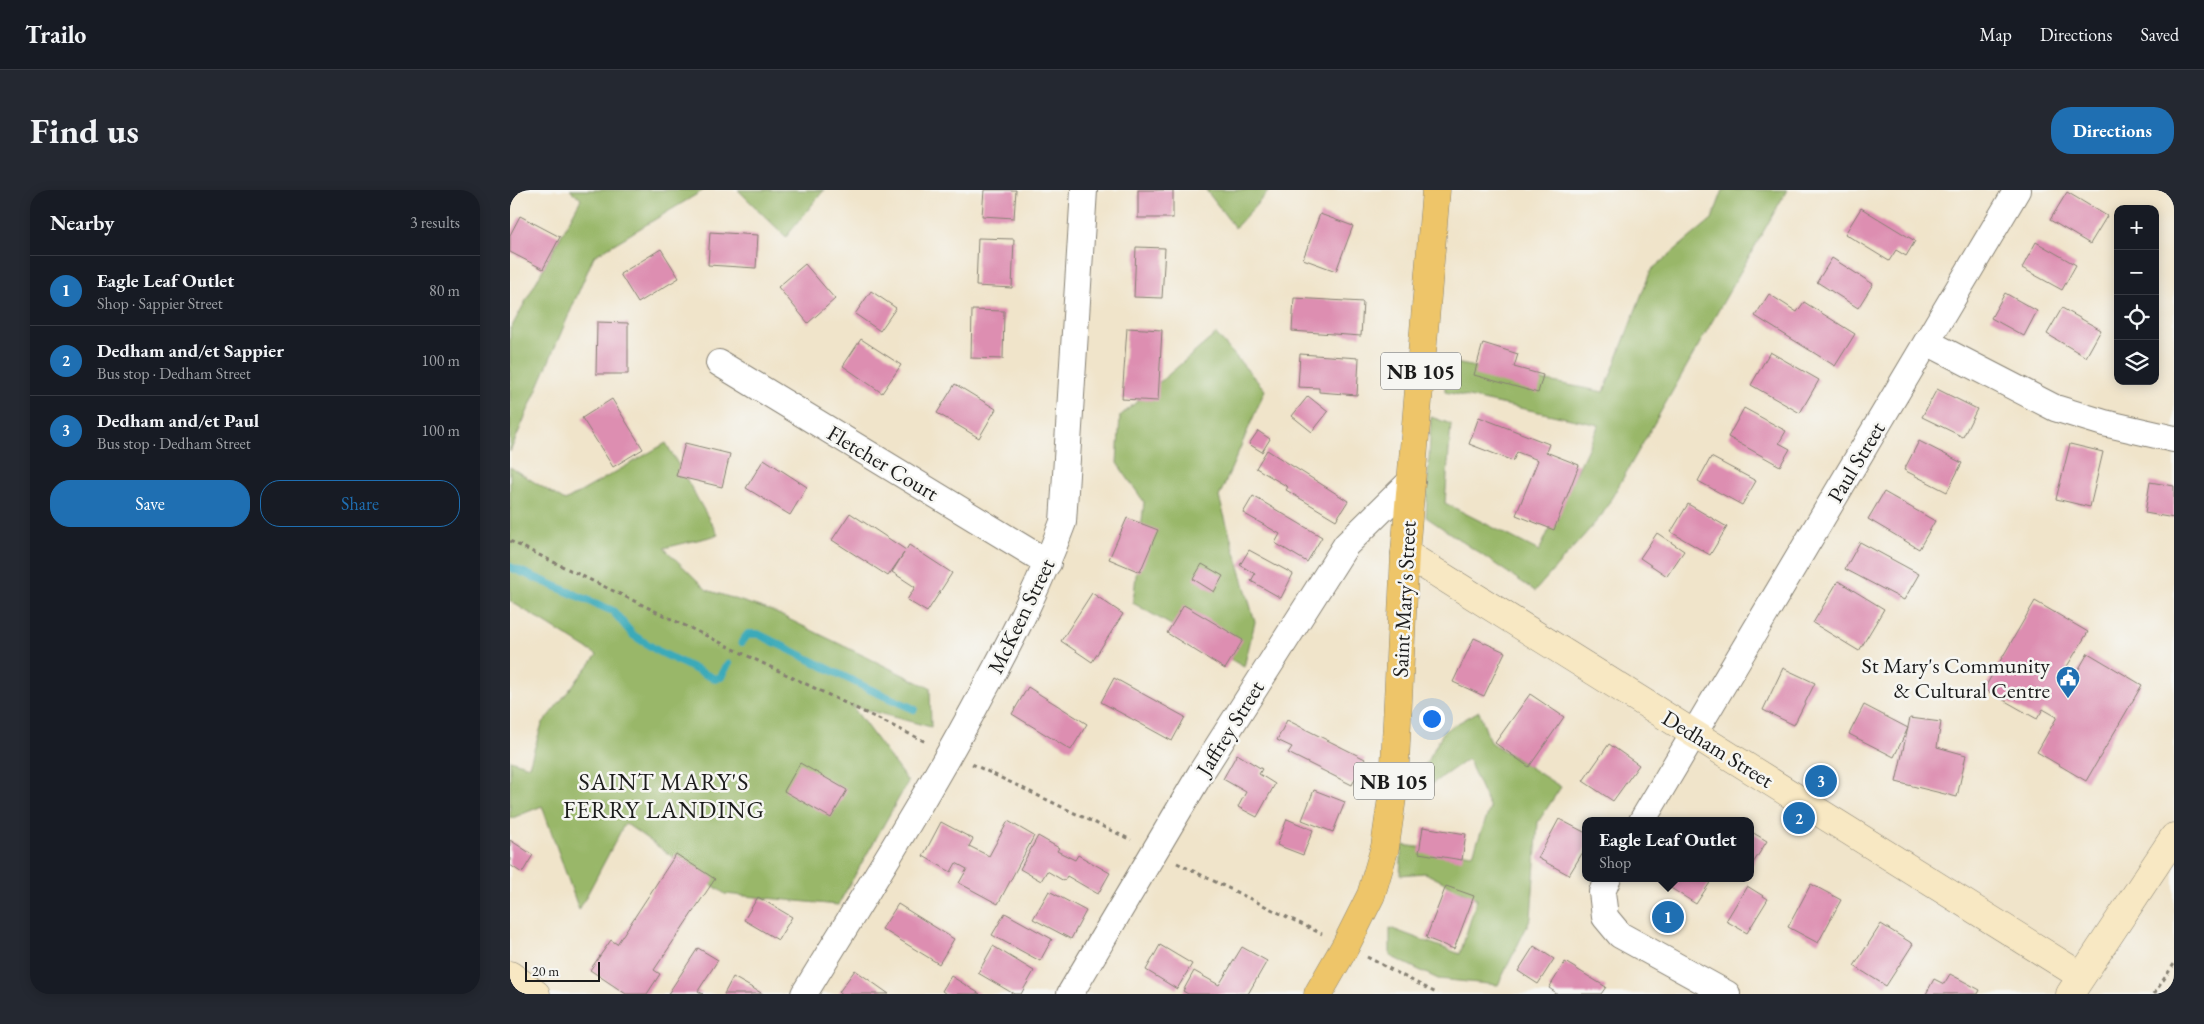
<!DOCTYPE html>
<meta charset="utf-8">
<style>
body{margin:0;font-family:"EB Garamond",serif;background:#242831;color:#f1f3f6}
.controls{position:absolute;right:15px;top:15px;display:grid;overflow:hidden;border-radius:10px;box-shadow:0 2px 12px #0003}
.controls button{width:45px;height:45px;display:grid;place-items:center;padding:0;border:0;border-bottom:1px solid #363941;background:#171b24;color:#f1f3f6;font:25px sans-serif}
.scale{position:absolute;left:15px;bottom:12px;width:75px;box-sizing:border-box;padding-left:5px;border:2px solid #1c1c1c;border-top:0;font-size:14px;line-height:18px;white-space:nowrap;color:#1c1c1c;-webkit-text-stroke:4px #f6f6f2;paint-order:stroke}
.you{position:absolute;left:921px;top:528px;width:18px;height:18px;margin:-12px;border:4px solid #fff;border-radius:50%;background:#1a73e8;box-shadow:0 0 0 8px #1a73e833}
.badge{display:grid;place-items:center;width:32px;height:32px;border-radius:50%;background:#1f6fb2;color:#fff;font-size:16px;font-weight:700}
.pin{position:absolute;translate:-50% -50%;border:2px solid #fff;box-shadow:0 1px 5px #0006}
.popup{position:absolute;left:1072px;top:627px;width:172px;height:65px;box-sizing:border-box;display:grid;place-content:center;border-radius:10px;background:#171b24;filter:drop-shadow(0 1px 4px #0005);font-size:16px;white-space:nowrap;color:#9ea1a6}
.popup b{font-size:19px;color:#f1f3f6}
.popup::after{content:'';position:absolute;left:50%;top:100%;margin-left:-10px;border:10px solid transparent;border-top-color:#171b24}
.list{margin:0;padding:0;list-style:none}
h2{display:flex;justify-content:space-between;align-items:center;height:65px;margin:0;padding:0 20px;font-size:21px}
h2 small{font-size:16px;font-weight:400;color:#9ea1a6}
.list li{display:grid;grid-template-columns:32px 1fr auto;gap:15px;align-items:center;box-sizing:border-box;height:70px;padding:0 20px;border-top:1px solid #363941}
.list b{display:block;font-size:19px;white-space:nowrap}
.list p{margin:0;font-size:16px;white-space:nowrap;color:#9ea1a6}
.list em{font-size:16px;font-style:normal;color:#9ea1a6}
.actions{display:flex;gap:10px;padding:15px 20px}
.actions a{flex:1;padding:11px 0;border:1px solid #1f6fb2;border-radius:20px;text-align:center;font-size:18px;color:#1f6fb2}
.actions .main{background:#1f6fb2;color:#fff}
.icon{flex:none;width:28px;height:28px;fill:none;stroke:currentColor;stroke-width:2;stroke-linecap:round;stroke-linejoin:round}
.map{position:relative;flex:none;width:1664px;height:804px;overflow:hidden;border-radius:20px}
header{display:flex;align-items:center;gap:30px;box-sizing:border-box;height:70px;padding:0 25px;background:#171b24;border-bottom:1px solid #363941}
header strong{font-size:24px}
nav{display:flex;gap:28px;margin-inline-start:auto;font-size:18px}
.intro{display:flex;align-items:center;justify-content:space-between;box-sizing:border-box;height:120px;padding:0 30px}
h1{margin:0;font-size:35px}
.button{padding:12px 22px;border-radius:20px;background:#1f6fb2;color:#fff;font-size:18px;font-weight:700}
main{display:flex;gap:30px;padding:0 30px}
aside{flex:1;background:#171b24;border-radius:20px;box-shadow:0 2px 12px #0003}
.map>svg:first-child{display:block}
</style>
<header>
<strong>Trailo</strong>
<nav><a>Map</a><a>Directions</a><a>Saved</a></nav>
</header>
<div class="intro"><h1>Find us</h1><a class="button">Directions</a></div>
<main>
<aside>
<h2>Nearby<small>3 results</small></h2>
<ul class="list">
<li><span class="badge">1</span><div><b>Eagle Leaf Outlet</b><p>Shop · Sappier Street</p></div><em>80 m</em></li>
<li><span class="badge">2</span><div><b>Dedham and/et Sappier</b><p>Bus stop · Dedham Street</p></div><em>100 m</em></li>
<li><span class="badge">3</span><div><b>Dedham and/et Paul</b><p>Bus stop · Dedham Street</p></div><em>100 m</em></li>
</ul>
<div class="actions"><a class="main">Save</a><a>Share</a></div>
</aside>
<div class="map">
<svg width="1664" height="804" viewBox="0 0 1664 804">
<rect width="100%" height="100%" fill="#f6f6f2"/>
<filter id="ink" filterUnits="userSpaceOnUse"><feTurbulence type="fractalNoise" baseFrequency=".02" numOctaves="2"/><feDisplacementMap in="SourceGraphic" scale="10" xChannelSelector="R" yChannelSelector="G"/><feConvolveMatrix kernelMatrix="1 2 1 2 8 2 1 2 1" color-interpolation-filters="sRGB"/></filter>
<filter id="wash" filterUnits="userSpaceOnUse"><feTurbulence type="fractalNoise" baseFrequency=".0096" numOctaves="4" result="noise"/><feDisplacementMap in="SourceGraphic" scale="20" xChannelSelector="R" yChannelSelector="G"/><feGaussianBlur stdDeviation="1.12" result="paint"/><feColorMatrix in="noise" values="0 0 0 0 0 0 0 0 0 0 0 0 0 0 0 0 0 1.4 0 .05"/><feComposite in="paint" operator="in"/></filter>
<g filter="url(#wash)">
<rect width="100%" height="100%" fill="#f0e4ca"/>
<g fill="#99b769" stroke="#5a6a42">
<path d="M60,0H194L84,66L0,262V140L71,9Z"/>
<path d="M228,0H314L276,47Z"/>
<path d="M696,0H760L725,38Z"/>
<path d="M1213,0H1277L1092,325L1025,401L916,327L921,227L941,234L935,313L1029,361L1089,235L935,202V171L1094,202L1141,80L1202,29Z"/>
<path d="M706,144L755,200L709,307L745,432L734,477L623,413L634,312L607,273L610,226Z"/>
<path d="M156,253L208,345L154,358L197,400L262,421L420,498L421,537L342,516L398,592L328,715L215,704L115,633L69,720L32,616L0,629V570L19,576L32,534L87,465L0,411V277L55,311Z"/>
<path d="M969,521L980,552L1051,597L1028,632L1021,728L988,795L928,789L880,766V738L950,764L967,709L915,683L890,685L892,655L963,664L980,618L958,569L901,608L905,581L917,572L934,541Z"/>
</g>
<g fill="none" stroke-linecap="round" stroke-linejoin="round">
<g stroke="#3baab9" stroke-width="8">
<path d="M0,377L103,421L123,445L148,461L205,489L211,487L218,474"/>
<path d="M232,452L238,444H248L359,499L404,519"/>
</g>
</g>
<g id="blocks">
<g fill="#dd8eb1">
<path d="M474,0H506L504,28L472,26Z"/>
<rect x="628" y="0" width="35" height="28"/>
<path d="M1557,2L1597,26L1580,54L1540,30Z"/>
<path d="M1351,18L1405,51L1396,66L1386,60L1379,71L1335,44Z"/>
<path d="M810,24L843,36L826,81L793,69Z"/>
<path d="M10,26L50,47L33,79L0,62V45Z"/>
<path d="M200,42L248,45L246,78L198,75Z"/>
<path d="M468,48L504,49L502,98L466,96Z"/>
<path d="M1526,52L1566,75L1552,100L1512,78Z"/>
<path d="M626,57L655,58L652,108L624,107Z"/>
<path d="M151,59L169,88L128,113L110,84Z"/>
<path d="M1322,68L1363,94L1348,118L1307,92Z"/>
<path d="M295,74L325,109L298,133L268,97Z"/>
<path d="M361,101L386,118L370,141L345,124Z"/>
<path d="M1495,103L1527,121L1514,146L1481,128Z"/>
<path d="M1259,104L1287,122L1294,112L1345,144L1325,176L1245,126Z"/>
<path d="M784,108L853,112L851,146L782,141Z"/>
<path d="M1552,118L1591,140L1576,167L1537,144Z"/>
<path d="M462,120L494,121L493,169L461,168Z"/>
<path d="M87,132L118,133V184H86Z"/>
<path d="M617,138L652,140L648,211L612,209Z"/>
<path d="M351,149L391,175L372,203L333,176Z"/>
<path d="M973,153L1008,164L1004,177L1033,185L1028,203L964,185Z"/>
<path d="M1260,162L1309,190L1290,223L1241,195Z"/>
<path d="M790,164L849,168L847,205L809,202V198L788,197Z"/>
<path d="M445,194L486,219L469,248L427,223Z"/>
<path d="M1427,199L1467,219L1453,247L1412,227Z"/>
<path d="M798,206L818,222L802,242L782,226Z"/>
<path d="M102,209L133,259L103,277L72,228Z"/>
<path d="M1234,218L1276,241L1269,253L1280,259L1270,276L1218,247Z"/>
<path d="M969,227L1039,254L1036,262L1069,275L1044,340L1006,325L1028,270L1007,262L1003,271L959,254Z"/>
<path d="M748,241L760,249L752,262L739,254Z"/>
<path d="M1409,251L1452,273L1437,302L1394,280Z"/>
<path d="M175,253L220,264L212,297L166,286Z"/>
<path d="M1560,254L1593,262L1580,317L1546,309Z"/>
<path d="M757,260L838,311L826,330L776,300L778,297L746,278Z"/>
<path d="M1201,267L1246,291L1232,315L1188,291Z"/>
<path d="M254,269L297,297L280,325L236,298Z"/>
<path d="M1640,292L1664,296V328L1635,323Z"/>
<path d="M1374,302L1425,331L1409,359L1358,329Z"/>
<path d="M743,306L812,347L797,372L765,353L770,344L733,323Z"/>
<path d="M1178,314L1217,337L1200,365L1161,342Z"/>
<path d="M340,323L396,360L399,355L442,383L417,422L397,410L405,397L382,382L394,363L378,386L322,350Z"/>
<path d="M617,328L648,340L630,382L599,369Z"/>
<path d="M1147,343L1174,361L1157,386L1130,368Z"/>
<path d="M1350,352L1409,384L1394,410L1335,379Z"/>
<path d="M739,360L783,384L771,408L741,391L745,384L730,375Z"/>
<path d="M692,374L713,386L704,402L683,389Z"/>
<path d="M1328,391L1374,419L1349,461L1303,433Z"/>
<path d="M582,403L613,424L582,472L551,451Z"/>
<path d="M1525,411L1578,442L1556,478L1566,484L1578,463L1632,495L1576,591L1527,562L1547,527L1533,519L1527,529L1474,499Z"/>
<path d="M674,415L733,450L715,479L657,443Z"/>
<path d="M964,448L995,462L974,506L943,492Z"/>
<path d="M1273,478L1305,493L1284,535L1253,520Z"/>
<path d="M604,488L675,527L662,551L591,512Z"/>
<path d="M518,497L577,534L561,560L502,524Z"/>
<path d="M1020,504L1054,527L1019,577L985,553Z"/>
<path d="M1354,515L1398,538L1384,567L1339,544Z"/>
<path d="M1400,528L1431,532L1427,557L1456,565L1447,607L1386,592Z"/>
<path d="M777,530L855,569L842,595L778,563L782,557L767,550Z"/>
<path d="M1099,554L1129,575L1103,611L1073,591Z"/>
<path d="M727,564L752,579L749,584L765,594L747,627L728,617L736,602L713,589Z"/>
<path d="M290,573L337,600L321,628L274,601Z"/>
<path d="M804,600L835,612L823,642L792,630Z"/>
<path d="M777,629L803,640L793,665L767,655Z"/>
<path d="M1049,629L1076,643V657L1059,685L1028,668Z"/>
<path d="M498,631L524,646L488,714L449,693L457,679L446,673L441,682L413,666L431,632L463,649L459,656L479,666Z"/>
<path d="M913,637L956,644L952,670L909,663Z"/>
<path d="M1240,641L1257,651L1240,678Z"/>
<path d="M528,646L549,658L547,661L565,670L568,665L600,683L588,704L557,686L554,691L537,681L531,691L510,679Z"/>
<path d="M0,650L23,665L12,683L0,675Z"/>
<path d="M166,664L205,689L144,780L150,784L137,804H116L80,780L101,750L107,754Z"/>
<path d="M1145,688H1203L1186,714Z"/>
<path d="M1301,694L1331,710L1308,753L1278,737Z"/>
<path d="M936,696L964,706L944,759L916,748Z"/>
<path d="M1237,696L1258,709L1237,743L1216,731Z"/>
<path d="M539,701L576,721L561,749L523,729Z"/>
<path d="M248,707L282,727L268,750L234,730Z"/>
<path d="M388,714L444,749L429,774L372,739Z"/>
<path d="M495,723L542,749L530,771L482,745Z"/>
<path d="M1371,734L1403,754L1376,796L1344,776Z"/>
<path d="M650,755L682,774L667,799L636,780Z"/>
<path d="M483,756L524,781L511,804H504L468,783Z"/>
<path d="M1024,756L1044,769L1028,794L1008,781Z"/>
<path d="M732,757L757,771L738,804H678L673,801L684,781L709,795Z"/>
<path d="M188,758L208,770L188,801L193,804H158Z"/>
<path d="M1055,772L1096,797L1091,804H1044L1045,802L1039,798Z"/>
<path d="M345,780L379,804H331L329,802Z"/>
<path d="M1440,784L1470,800L1468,804H1416L1424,789L1434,794Z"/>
<path d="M441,786L470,804H436L432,801Z"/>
<path d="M223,787L253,804H214Z"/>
</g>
</g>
</g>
<g filter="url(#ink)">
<use href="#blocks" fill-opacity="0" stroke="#868073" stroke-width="1"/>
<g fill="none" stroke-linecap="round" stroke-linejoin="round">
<defs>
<g id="street">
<path d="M1417,152L1545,218L1594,233L1664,249"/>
<path d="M209,173L538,373"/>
<path d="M1132,631L1507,0"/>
<path d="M1098,688L1092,702L1095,727L1110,745L1217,804"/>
<path d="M294,804C355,704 419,604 474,500C504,445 531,392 553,332L574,0"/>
<path d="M560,804L692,581L836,355L902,290"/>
</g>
<g id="secondary">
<path d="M895,363L1571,786"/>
<path d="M0,785L26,804"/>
<path d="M1560,804L1664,647"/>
</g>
<path id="primary" d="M808,804L836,755L861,705L875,657L884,594L895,363L926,0"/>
</defs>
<use href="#street" stroke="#868073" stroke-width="28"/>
<use href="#secondary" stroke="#868073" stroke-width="29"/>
<use href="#primary" stroke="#868073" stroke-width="29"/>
<g stroke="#868073" stroke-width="3" stroke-dasharray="4 4" stroke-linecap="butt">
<path d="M0,351L416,552"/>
<path d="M462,574L621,650"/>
<path d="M667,673L812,744"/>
<path d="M857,767L928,804"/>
<path d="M1644,804L1664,774"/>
</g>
<use href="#street" stroke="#fff" stroke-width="26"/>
<use href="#secondary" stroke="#f8e8c3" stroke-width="28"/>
<use href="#primary" stroke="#eec569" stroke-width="28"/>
</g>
</g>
<defs>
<symbol id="civic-pin" viewBox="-11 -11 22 30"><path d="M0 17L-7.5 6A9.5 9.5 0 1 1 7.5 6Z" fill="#1f6fb2" stroke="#f6f6f2"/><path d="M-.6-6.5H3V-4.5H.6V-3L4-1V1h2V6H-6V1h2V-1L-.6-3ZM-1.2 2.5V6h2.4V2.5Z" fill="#fff"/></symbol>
</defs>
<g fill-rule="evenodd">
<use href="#civic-pin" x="1544" y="474" width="28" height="38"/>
</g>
<g text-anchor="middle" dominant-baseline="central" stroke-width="5" stroke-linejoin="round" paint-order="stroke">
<g fill="#f6f6f2" stroke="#5d5d5c" stroke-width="1">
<rect x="871" y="162.5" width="80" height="37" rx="4"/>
<rect x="844" y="572.5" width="80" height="37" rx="4"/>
</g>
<g font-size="21" font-weight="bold" fill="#1c1c1c">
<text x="911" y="181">NB 105</text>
<text x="884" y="591">NB 105</text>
</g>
<g font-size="22" fill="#1c1c1c" stroke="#f6f6f2">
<text transform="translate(1346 272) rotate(-59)">Paul Street</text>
<text transform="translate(373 273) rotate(31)">Fletcher Court</text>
<text transform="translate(894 409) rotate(-87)">Saint Mary's Street</text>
<text transform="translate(511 426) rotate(-64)">McKeen Street</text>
<text transform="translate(720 538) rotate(-58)">Jaffrey Street</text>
<text transform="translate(1208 559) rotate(32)">Dedham Street</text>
</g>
<g font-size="22" fill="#1c1c1c" stroke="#f6f6f2" text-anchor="end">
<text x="1540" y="475">St Mary's Community<tspan x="1540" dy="25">&amp; Cultural Centre</tspan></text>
</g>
<g font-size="24" letter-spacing="1" fill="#1c1c1c" stroke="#f6f6f2">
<text x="154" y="591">SAINT MARY'S<tspan x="154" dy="28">FERRY LANDING</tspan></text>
</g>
</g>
</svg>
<div class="controls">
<button>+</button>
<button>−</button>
<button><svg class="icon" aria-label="locate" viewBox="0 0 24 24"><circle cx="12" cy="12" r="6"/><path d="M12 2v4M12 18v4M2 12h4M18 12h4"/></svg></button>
<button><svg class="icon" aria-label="layers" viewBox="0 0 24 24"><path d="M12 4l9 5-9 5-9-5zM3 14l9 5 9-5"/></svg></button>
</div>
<div class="scale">20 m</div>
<div class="you"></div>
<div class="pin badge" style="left:1158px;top:727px">1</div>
<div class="popup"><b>Eagle Leaf Outlet</b>Shop</div>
<div class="pin badge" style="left:1289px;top:628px">2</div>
<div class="pin badge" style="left:1311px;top:591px">3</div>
</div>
</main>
